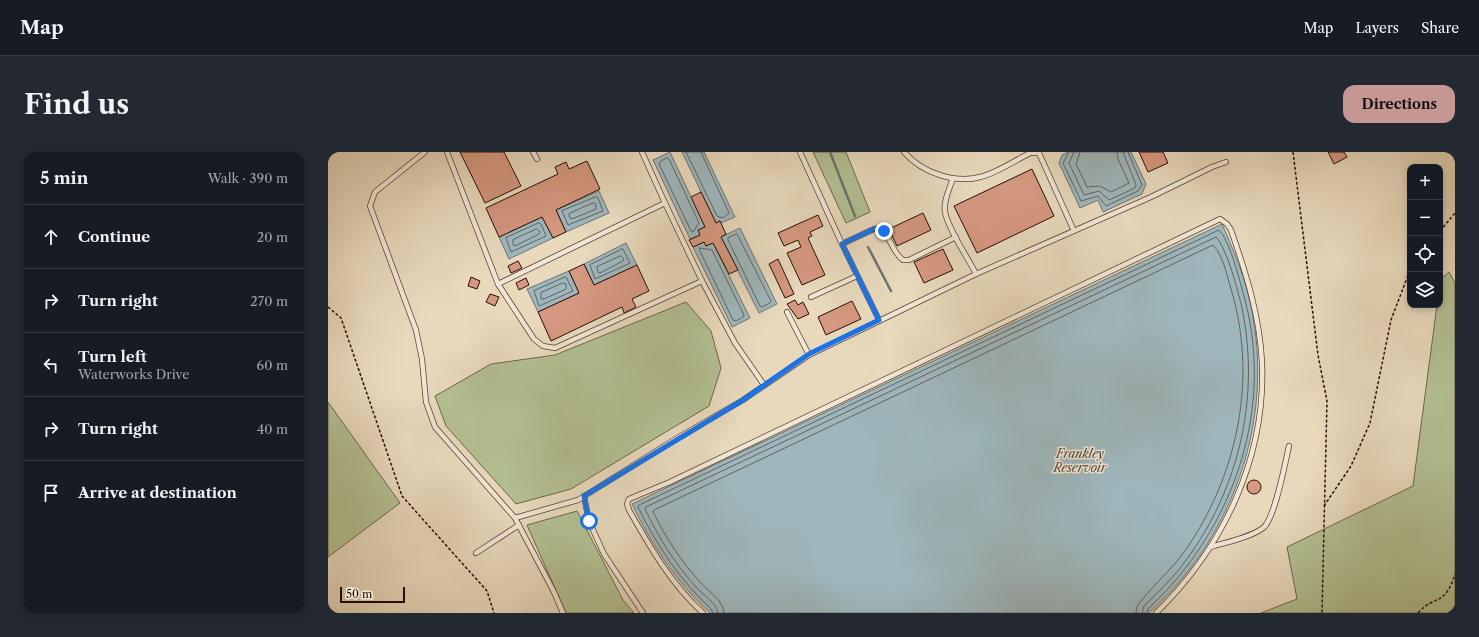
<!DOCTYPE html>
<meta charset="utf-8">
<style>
body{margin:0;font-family:"Libre Caslon Text",serif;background:#242831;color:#f1f3f6}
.controls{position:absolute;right:12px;top:12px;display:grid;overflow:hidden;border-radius:8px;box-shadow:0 2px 6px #0003}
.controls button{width:36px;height:36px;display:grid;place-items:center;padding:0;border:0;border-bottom:1px solid #363941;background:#171b24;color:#f1f3f6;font:20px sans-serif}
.scale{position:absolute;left:12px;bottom:10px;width:65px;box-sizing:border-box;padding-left:4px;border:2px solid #290d00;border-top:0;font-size:11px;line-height:14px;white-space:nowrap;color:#290d00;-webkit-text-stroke:3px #f0e6d4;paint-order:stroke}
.stop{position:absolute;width:12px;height:12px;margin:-9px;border:3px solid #1a73e8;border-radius:50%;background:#fff}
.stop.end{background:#1a73e8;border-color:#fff;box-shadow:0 1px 4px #0008}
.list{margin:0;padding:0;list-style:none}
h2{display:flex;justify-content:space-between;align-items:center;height:52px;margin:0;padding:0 16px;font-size:17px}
h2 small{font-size:13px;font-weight:400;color:#9ea1a6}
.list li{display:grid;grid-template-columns:26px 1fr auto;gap:12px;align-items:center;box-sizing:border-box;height:64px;padding:0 16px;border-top:1px solid #363941}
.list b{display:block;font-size:15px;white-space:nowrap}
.list p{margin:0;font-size:13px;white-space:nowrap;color:#9ea1a6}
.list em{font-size:13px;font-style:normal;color:#9ea1a6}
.icon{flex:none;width:22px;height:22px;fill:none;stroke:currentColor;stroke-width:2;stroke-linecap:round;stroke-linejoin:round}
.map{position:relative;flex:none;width:1127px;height:461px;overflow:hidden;border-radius:12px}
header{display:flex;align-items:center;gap:24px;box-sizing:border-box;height:56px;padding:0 20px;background:#171b24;border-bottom:1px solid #363941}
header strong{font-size:19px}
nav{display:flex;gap:22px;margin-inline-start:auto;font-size:14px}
.intro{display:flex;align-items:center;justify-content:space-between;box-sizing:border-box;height:96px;padding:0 24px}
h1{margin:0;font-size:28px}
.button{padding:10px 18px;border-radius:12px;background:#c59692;color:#111;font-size:14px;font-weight:700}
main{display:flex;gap:24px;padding:0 24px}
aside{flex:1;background:#171b24;border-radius:12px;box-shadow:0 2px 6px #0003}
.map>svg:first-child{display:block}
</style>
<header>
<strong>Map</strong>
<nav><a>Map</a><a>Layers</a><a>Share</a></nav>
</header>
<div class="intro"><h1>Find us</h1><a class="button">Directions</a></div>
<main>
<aside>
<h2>5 min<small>Walk · 390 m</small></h2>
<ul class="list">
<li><svg class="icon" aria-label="ahead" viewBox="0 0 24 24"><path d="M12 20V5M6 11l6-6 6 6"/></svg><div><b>Continue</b></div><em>20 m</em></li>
<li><svg class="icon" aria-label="right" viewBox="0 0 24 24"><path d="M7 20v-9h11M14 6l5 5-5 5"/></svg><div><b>Turn right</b></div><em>270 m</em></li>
<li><svg class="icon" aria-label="left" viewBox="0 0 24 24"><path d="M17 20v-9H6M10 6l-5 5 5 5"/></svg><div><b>Turn left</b><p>Waterworks Drive</p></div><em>60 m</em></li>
<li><svg class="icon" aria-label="right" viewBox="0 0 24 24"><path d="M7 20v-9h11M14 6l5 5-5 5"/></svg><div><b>Turn right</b></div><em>40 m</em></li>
<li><svg class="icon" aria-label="arrive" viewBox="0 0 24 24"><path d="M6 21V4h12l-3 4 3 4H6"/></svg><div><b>Arrive at destination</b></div></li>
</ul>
</aside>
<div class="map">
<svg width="1127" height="461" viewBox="0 0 1127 461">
<rect width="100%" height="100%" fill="#e8d9bd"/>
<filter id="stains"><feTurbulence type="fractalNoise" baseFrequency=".005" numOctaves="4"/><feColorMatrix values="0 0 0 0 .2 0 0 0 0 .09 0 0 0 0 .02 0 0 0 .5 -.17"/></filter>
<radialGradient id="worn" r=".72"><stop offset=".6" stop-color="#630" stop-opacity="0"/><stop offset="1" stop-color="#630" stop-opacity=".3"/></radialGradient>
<g fill="#b3c093" stroke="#6e664a">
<path d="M485,0H518L542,60L518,71Z"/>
<path d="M1121,120L1127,131V461H933L969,447L959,395L1085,334L1109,153H1112L1113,127Z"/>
<path d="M358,150L383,179L393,216L381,254L243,337L188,352L118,274L107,244L163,212L227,203Z"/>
<path d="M0,250L72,351L0,405Z"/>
<path d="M249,359L295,448L306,461H238L199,373Z"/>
</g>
<g fill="#9eb7bd" stroke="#6f7371">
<path d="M342,0L377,75L370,78L372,83L362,87L325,8Z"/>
<path d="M354,0H376L407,65L393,71L392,69L388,71Z"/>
<path d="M740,0H803L818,32L814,42L775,60L770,48L752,56L731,11L734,3Z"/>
<path d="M271,39L281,61L238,80L228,58Z"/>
<path d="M214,65L225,86L181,107L171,85Z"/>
<path d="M894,72C904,95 914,118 920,142C950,258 909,382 821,461H382C348,430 324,393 304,352Z"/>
<path d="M412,76L449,152L431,161L393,85Z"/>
<path d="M376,90L378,94L385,91L422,166L404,175L365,95Z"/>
<path d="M298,91L309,113L266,133L256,112Z"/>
<path d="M241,119L251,141L210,160L199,137Z"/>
</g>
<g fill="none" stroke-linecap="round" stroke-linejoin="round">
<g stroke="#64625e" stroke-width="1">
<path d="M358,0L389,64L395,66L401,61L373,0"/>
<path d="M741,0L735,11L753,49L770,44L778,54L810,39L814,33L800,0"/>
<path d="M746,0L741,11L756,43L771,39L781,48L807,36L808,33L795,0"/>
<path d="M752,0L748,12L759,35L772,34L783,40L801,31L790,7L789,0"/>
<path d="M339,6L341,7L371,71L365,80L363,79L331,12L332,10Z"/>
<path d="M268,45L270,46L275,59L240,73L234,59Z"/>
<path d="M265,51L268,52V57L244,67L242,66L241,62Z"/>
<path d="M211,71L213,72L218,84L183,100L178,86Z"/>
<path d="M209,77L212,80L211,82L187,94L185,93V88Z"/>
<path d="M409,82L443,149L442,151L434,155L432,154L400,88V86Z"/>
<path d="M372,96L384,98L416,163L415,165L408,169L405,168L372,99Z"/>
<path d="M295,97L302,111L267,127L262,113Z"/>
<path d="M293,104L296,107L295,109L272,121L270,120L269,115Z"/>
<path d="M238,125L245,139L211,154L206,139Z"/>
<path d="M235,131L238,132V137L216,147H213V141Z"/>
<path d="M385,461L383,457C352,428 329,394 310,355L311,353L891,78C901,88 910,122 914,137C949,253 907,376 820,457L819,461"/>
<path d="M390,461C389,451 375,443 368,435C347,412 331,386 317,357L318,355L888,85C899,97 910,139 914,156C932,244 912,334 859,407C847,424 831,439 816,454L814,461"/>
<path d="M396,461C395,448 382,441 374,432C354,411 338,386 325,360L326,358L885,93C895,103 899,124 903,137C929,223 911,316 863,390C848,414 829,429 812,450C809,453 808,457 808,461"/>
</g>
<g stroke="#6f7371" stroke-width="2.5">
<path d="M502,0L527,64"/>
<path d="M540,95L563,139"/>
</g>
</g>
<g fill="#d59880" stroke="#290d00">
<path d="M132,0H176L193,34L157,51Z"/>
<path d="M811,0H835L840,11L820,20Z"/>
<path d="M1000,0H1016L1019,5L1006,12Z"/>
<path d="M259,9L272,37L228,58L238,80L225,86L214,65L171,85L158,56L230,22L227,15L238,10L241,17Z"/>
<path d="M704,17L726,64L649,101L626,54Z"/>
<path d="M373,40L388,71L392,69L398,82L393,85L410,118L401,122L385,91L378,94L376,90L365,95L361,88L372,83L370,78L377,75L363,45Z"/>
<path d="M595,61L603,78L569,94L561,77Z"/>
<path d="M490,63L495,74L482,80L484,84L480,86L497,123L474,133L459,101L473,95L470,88L456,94L450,81Z"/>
<path d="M615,97L625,118L596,131L586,110Z"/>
<path d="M450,107L466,142L457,146L441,112Z"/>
<path d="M190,109L194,116L183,121L180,114Z"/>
<path d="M256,112L266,133L309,113L321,139L304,147L308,155L296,161L294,155L223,189L210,160L251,141L241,119Z"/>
<path d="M143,125L152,129L149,137L140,134Z"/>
<path d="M198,126L201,133L191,138L188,131Z"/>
<path d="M162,142L171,145L167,154L158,150Z"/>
<path d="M467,148L470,153L475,150L481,162L470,167L459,152Z"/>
<path d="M524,149L533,167L498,183L490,165Z"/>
<circle cx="926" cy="335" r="7"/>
</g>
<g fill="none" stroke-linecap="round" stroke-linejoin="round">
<defs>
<g id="service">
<path d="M97,0L47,40L42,54L88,178L94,207L98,250L107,275L187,366L250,348L346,288L415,248L481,203"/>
<path d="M119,0L170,132L337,51L314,0"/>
<path d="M205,0L209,7"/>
<path d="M472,0L514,92L551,168"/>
<path d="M576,0C593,20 626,32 652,25C669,21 686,9 702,1H711L746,79"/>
<path d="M625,26C622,36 615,49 617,60C621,79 639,104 648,122"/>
<path d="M337,51L374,129L407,191L436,233"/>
<path d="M514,92L546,77L552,76C563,85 564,100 575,108H581L628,85"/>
<path d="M170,132L206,187L215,194L227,196L374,129"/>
<path d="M483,145L529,124"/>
<path d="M459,160L481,203L648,122L823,45L884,15L898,10"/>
<path d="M256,344L261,369L276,402L315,461"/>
<path d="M187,366L226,440L235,461"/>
<path d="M883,395C899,390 921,386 935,376C947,367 957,311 961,294"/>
<path d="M148,401L191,373"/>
<path d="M375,461C343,432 322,395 301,358L299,352L301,347L342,330L892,67L899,72L903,78C918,121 932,165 934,211C938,306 895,396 828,461"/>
</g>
</defs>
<use href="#service" stroke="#59402f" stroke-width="6"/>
<g stroke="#290d00" stroke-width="1.5" stroke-dasharray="3 2" stroke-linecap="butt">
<path d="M965,0L990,203L999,249L994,461"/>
<path d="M1112,79L1127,61"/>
<path d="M0,155L13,166L74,344L159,439L166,461"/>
<path d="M996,354L1023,314L1042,271L1063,168L1082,118"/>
<path d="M1090,461C1107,442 1117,455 1127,422"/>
</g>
<use href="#service" stroke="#f0e6d4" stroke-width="4.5"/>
</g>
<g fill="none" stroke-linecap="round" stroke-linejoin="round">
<path stroke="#1a73e8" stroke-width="5" d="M261,369L256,344L415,248L481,202L551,168L514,92L546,77L552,76L556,79"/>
</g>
<g text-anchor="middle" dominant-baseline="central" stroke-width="3" stroke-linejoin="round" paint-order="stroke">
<g font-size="12" font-style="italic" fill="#524842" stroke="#f0e6d4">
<text x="752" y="301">Frankley<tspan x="752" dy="14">Reservoir</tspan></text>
</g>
</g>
<rect width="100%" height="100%" filter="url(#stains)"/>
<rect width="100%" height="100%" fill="url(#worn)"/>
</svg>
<div class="controls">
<button>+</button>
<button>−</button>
<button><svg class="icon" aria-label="locate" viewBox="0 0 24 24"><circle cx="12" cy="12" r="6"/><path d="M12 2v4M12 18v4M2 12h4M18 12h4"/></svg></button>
<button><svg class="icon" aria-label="layers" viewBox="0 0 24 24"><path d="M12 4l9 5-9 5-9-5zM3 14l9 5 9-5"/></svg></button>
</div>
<div class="scale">50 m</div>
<div class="stop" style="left:261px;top:369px"></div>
<div class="stop end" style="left:556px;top:79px"></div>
</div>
</main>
